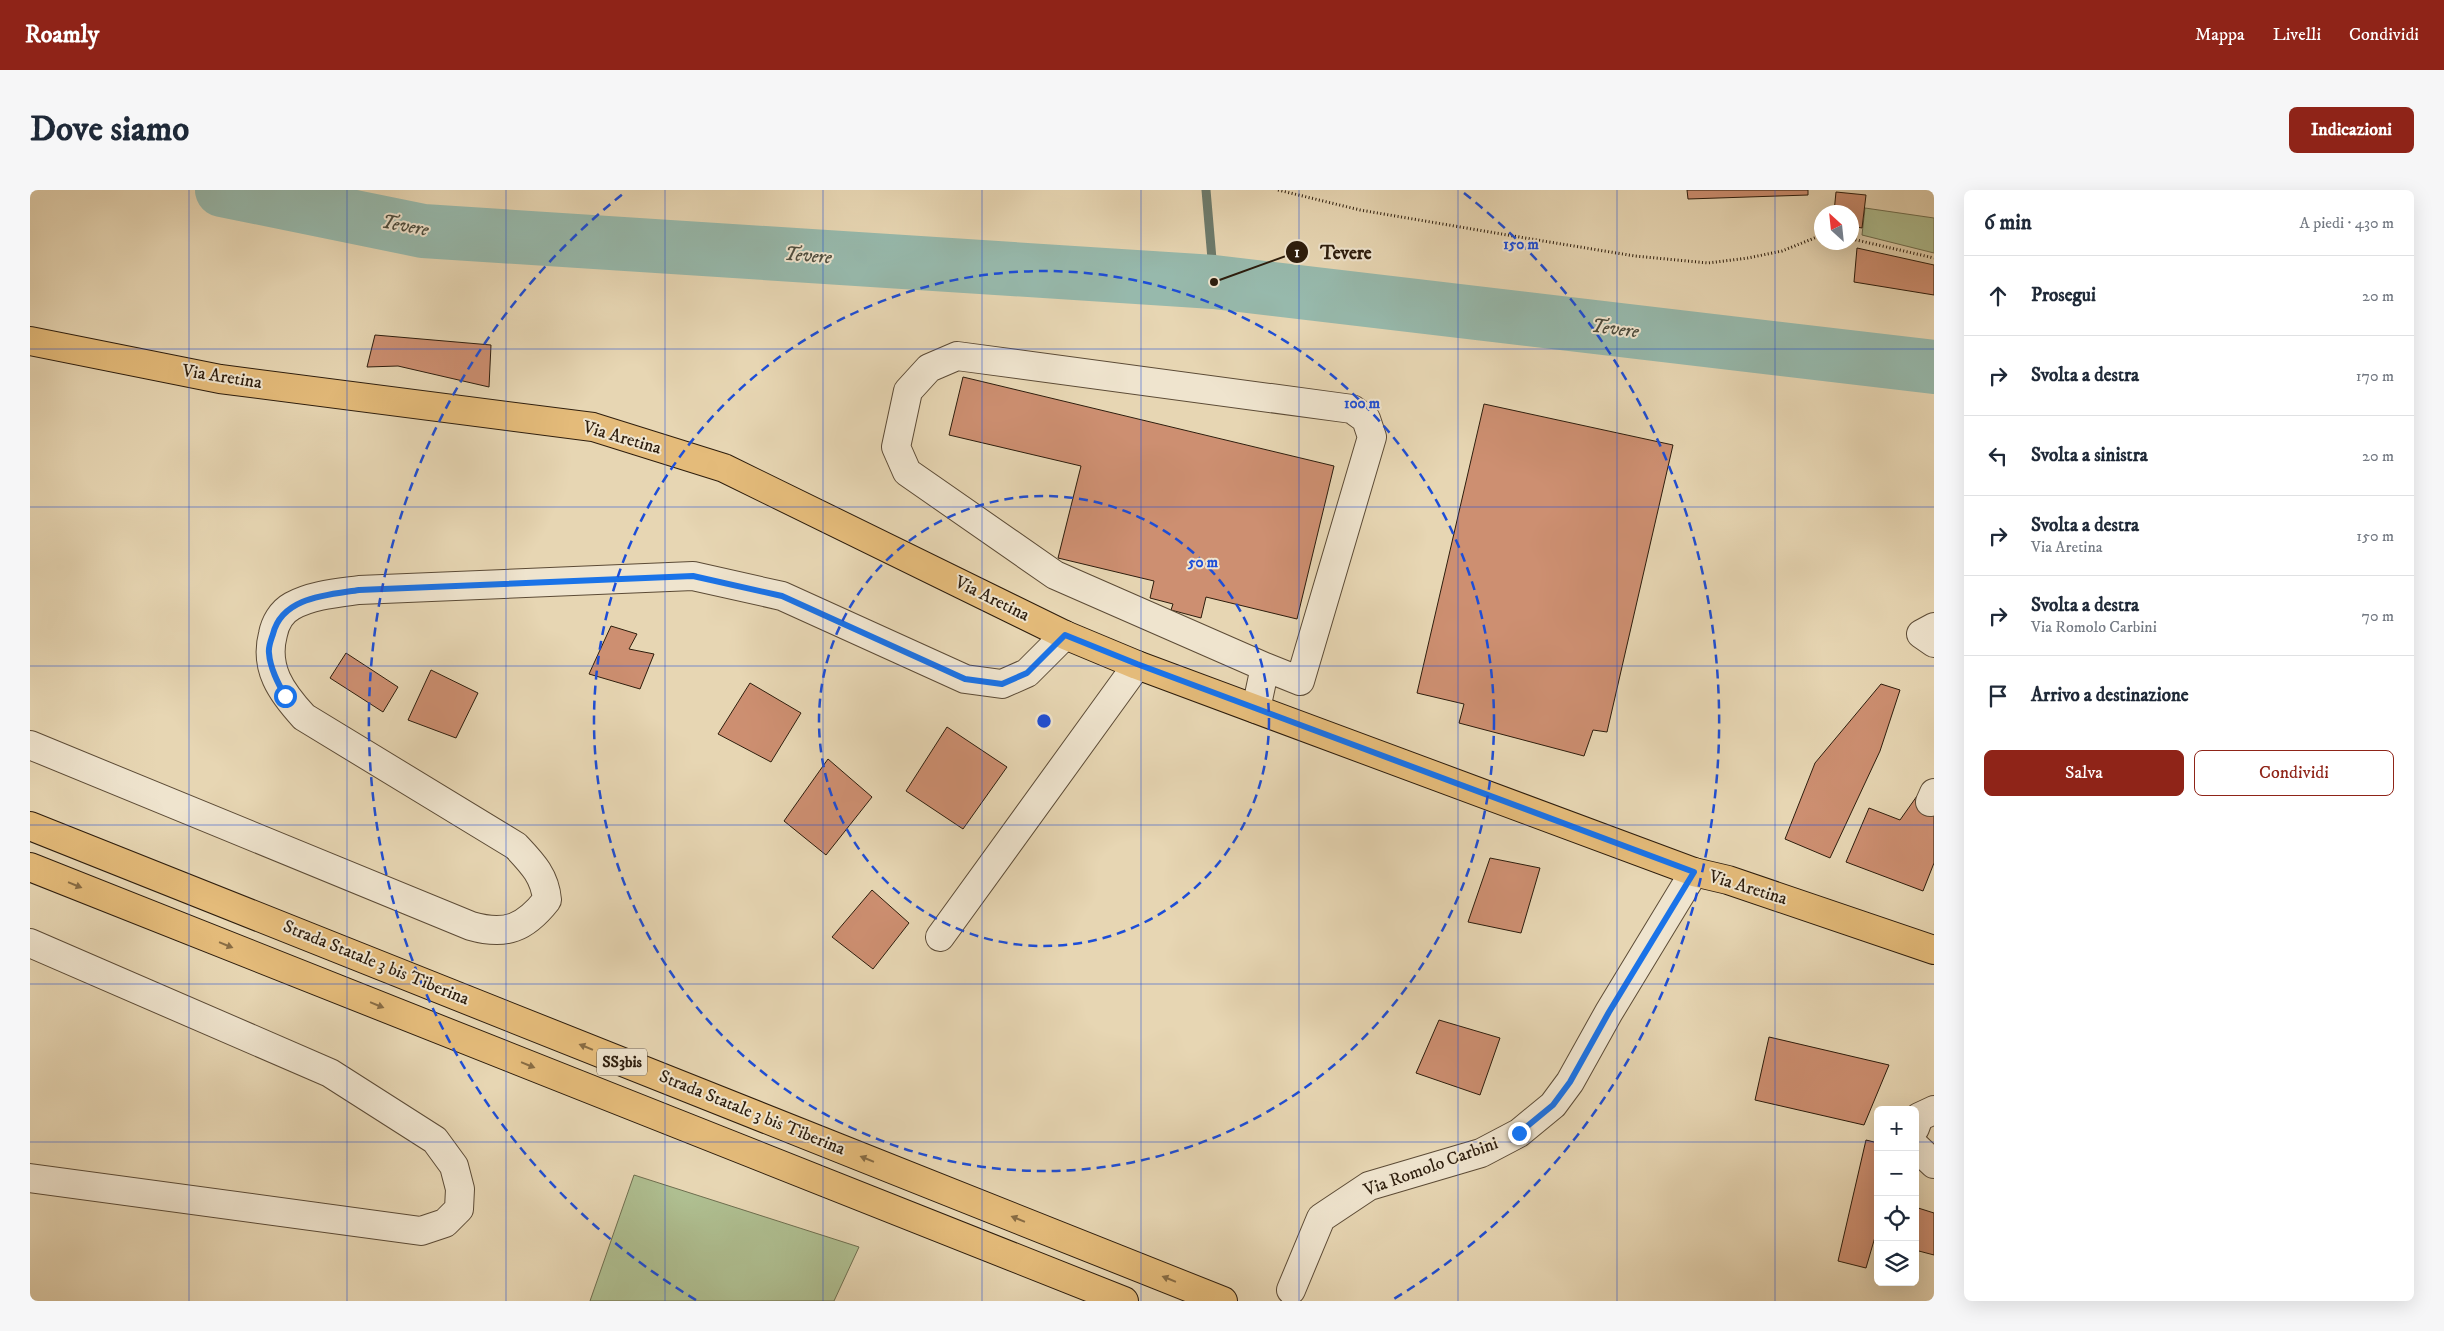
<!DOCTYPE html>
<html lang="it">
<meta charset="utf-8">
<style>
body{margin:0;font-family:"IM FELL DW Pica",serif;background:#f6f6f7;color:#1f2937}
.controls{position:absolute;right:15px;bottom:15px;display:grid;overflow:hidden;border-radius:8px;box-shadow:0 5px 20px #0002}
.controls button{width:45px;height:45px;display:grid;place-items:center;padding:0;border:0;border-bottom:1px solid #e0e1e3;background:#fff;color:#1f2937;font:25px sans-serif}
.compass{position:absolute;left:1784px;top:15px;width:45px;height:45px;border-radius:50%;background:#fff;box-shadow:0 5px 20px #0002;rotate:333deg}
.stop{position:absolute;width:15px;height:15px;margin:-11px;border:4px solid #1a73e8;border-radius:50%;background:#fff}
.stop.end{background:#1a73e8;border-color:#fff;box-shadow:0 1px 5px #0008}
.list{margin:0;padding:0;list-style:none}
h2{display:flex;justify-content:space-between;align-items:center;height:65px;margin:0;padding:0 20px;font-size:21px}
h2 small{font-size:16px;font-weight:400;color:#747a83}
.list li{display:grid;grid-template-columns:32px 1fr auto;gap:15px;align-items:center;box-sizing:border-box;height:80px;padding:0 20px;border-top:1px solid #e0e1e3}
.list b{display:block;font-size:19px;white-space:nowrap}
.list p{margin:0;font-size:16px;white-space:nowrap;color:#747a83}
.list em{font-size:16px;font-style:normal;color:#747a83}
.actions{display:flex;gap:10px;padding:15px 20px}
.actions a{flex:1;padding:11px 0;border:1px solid #8f2418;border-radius:8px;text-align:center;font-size:18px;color:#8f2418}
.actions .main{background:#8f2418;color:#fff}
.icon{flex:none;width:28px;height:28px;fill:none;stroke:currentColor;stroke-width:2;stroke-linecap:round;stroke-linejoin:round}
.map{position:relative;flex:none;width:1904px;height:1111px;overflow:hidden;border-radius:8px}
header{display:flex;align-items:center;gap:30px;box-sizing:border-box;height:70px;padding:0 25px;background:#8f2418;color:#fff}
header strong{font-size:24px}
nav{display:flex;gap:28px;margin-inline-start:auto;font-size:18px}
.intro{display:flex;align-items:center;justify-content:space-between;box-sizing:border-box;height:120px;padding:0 30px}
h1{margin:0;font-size:35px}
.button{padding:12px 22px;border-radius:8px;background:#8f2418;color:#fff;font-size:18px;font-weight:700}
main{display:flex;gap:30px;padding:0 30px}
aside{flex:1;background:#fff;border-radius:8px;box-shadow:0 5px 20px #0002}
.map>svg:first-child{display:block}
</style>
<header>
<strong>Roamly</strong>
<nav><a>Mappa</a><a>Livelli</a><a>Condividi</a></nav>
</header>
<div class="intro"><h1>Dove siamo</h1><a class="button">Indicazioni</a></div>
<main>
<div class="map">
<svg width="1904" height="1111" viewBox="0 0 1904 1111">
<rect width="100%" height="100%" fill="#e7d6b3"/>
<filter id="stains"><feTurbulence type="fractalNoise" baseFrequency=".004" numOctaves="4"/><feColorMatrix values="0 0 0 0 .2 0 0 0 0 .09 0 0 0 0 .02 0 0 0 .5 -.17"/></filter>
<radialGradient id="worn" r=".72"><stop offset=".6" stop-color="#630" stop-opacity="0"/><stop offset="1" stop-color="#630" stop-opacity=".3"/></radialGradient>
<g fill="#afbf91" stroke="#6e6e4f">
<path d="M1835,18L1904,28V63L1832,45Z"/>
<path d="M604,985L829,1057L804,1111H560Z"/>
</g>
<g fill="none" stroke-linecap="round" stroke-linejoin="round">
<path stroke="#6d7b6c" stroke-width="9" d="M1176,0L1184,92"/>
<path stroke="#97b9ac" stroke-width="54" d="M192,0L393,41L1184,92L1904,177"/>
</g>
<g fill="#cd8f71" stroke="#2d1d0d">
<path d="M1657,0H1778V5L1658,9Z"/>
<path d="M1806,2L1836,5L1832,38L1822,36V22H1804Z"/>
<path d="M1827,58L1904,75V105L1824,92Z"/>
<path d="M345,145L461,155L459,197L368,176L337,177Z"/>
<path d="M933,187L1304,276L1267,429L1176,407L1171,428L1141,420L1143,414L1120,408L1124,391L1028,368L1051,276L919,245Z"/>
<path d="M1454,214L1643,255L1577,542L1563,540L1554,566L1429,533L1434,514L1387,503Z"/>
<path d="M581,436L607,444L599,459L624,464L610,499L559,484Z"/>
<path d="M316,463L368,497L353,522L300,488Z"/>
<path d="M401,480L448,503L426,548L378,530Z"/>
<path d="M720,493L771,523L741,572L688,544Z"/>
<path d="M1851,494L1870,500L1850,561L1800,668L1755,649L1785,573Z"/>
<path d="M917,537L977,577L933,639L876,601Z"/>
<path d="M798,569L842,607L796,665L754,631Z"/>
<path d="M1887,606L1904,614V673L1893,701L1816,672L1839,618L1870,630Z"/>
<path d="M1460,668L1510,678L1491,743L1438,732Z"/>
<path d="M842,700L879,733L843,779L802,747Z"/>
<path d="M1409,830L1470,848L1450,905L1386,883Z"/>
<path d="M1739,847L1859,875L1834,935L1725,910Z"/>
<path d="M1836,950L1848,953V1048L1845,1047L1836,1078L1808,1071Z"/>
<path d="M1885,1017L1904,1023V1065L1885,1060Z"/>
</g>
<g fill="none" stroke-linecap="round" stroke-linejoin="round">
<defs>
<g id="minor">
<path d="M1904,437L1891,444L1904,453"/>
<path d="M1226,519L1235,477L1025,385L877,282L866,257L878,201L899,178L927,166L1322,219L1336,229L1342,247L1270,491L1235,477"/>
<path d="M0,555L441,736C476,746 495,738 517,710C515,686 502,673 486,656L274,527C251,502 234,478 243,444C245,434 251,422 262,416C282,405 307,403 329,400L663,386L752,406L935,489L972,494L997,483L1035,445"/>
<path d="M1900,612L1904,603"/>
<path d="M910,747L1107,475"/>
<path d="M0,753L300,883L405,950L424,976L430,999L429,1019L415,1033L391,1041L0,988"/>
<path d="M1885,938L1889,927L1904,920"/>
<path d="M1885,956L1904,974"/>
<path d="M1261,1100L1291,1028L1339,996L1451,963L1489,943L1523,915L1540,892L1579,822L1664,682"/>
</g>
<path id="major" d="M0,151L190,189L563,237L694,278L1035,445L1107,475L1664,682L1698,690L1904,760"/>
<g id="highway">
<path d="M0,636L1193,1111"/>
<path d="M0,677L1094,1111"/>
</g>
</defs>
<use href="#minor" stroke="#5c4b36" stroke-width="30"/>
<use href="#major" stroke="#2d1d0d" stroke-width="30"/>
<use href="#highway" stroke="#2d1d0d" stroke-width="30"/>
<g stroke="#2d1d0d" stroke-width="3" stroke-dasharray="1 2.5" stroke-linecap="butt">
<path d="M1248,0L1330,20L1507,50L1605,66L1678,73L1718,68L1752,61L1792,45"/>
<path d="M1822,49L1904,68"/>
</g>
<use href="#minor" stroke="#efe4ce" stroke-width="28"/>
<use href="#major" stroke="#e4bb7a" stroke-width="28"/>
<use href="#highway" stroke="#e4bb7a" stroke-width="28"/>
</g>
<defs><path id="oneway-solid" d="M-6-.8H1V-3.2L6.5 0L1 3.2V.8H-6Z" transform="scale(1.25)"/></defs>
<g fill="#886c44">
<use href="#oneway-solid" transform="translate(45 695) rotate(22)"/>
<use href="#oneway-solid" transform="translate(196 755) rotate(22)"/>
<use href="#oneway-solid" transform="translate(347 815) rotate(22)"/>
<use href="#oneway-solid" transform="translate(556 857) rotate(-158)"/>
<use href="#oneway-solid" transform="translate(498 875) rotate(22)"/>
<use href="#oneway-solid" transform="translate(837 969) rotate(-158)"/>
<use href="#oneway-solid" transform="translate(988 1029) rotate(-158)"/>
<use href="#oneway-solid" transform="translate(1139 1089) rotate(-158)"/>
</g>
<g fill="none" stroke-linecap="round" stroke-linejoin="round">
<path stroke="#1a73e8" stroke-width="6" d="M255,506C248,493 240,478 239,463C238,457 241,450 243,444C252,407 297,405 329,400L663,386L752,406L935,489L972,494L997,483L1035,445L1107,474L1664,682L1579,822L1540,892L1523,915L1489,943"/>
</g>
<path fill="none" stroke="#1d4ed8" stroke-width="1" stroke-opacity="0.55" d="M159,0V1111M317,0V1111M476,0V1111M635,0V1111M793,0V1111M952,0V1111M1111,0V1111M1269,0V1111M1428,0V1111M1587,0V1111M1745,0V1111M0,159H1904M0,317H1904M0,476H1904M0,635H1904M0,794H1904M0,952H1848M1885,952H1904"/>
<g fill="none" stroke="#1d4ed8" stroke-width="2.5" stroke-dasharray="9 6">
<circle cx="1014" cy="531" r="225"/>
<circle cx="1014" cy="531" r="450"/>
<path d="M666 1110A675 675 0 0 1 594 3M1434 3A675 675 0 0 1 1362 1110"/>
</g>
<g text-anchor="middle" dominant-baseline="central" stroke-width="4" stroke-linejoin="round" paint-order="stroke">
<rect fill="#efe4ce" stroke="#675947" stroke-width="1" x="567" y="858.5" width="50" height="27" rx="4"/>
<g font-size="16" font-weight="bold" fill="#2d1d0d">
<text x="592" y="872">SS3bis</text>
</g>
<g font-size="18" fill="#2d1d0d" stroke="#efe4ce">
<text transform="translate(192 187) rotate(9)">Via Aretina</text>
<text transform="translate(592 248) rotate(16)">Via Aretina</text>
<text transform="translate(962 409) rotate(26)">Via Aretina</text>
<text transform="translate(1718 698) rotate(17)">Via Aretina</text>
<text transform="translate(346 773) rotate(22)">Strada Statale 3 bis Tiberina</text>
<text transform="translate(722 923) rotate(22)">Strada Statale 3 bis Tiberina</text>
<text transform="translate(1401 977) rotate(-20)">Via Romolo Carbini</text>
</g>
<g font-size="19" font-style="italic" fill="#4d4c3d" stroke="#efe4ce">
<text transform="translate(375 36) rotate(10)">Tevere</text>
<text transform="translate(778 66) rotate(4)">Tevere</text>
<text transform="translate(1585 139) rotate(7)">Tevere</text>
</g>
</g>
<circle cx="1014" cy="531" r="8" fill="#1d4ed8" stroke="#efe4ce" stroke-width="2.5"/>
<g font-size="15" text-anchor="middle" font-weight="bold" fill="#1d4ed8" stroke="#efe4ce" stroke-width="4" stroke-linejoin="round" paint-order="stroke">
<text x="1491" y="59">150 m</text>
<text x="1332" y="218">100 m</text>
<text x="1173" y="377">50 m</text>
</g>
<path fill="none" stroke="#2d1d0d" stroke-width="2" d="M1184 92L1267 62"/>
<g fill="#2d1d0d" stroke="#efe4ce" stroke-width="2">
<circle cx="1184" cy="92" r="5"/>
<circle cx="1267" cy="62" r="12"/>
</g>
<g font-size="15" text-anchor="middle" font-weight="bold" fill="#fff">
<text x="1267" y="67">1</text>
</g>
<g font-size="19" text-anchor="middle" font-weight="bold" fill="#2d1d0d" stroke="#efe4ce" stroke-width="4" stroke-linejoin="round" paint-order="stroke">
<text x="1316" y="69">Tevere</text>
</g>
<rect width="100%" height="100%" filter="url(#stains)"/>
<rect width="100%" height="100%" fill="url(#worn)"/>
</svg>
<div class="controls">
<button>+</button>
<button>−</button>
<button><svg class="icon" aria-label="locate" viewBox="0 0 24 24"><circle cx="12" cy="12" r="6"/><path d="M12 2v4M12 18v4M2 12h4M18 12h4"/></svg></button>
<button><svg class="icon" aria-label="layers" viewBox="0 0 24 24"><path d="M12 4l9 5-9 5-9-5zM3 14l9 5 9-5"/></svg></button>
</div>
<svg class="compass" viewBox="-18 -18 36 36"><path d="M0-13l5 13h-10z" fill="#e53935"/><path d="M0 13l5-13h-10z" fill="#747a83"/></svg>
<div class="stop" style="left:255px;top:506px"></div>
<div class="stop end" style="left:1489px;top:943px"></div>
</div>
<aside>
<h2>6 min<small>A piedi · 430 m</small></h2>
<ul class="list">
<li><svg class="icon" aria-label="ahead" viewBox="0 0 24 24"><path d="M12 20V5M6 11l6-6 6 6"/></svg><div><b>Prosegui</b></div><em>20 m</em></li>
<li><svg class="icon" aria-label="right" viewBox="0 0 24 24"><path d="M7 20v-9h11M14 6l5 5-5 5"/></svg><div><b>Svolta a destra</b></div><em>170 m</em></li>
<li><svg class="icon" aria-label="left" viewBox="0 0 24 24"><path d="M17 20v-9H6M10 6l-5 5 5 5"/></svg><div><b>Svolta a sinistra</b></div><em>20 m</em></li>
<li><svg class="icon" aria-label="right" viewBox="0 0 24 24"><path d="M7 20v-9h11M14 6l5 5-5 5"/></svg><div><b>Svolta a destra</b><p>Via Aretina</p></div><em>150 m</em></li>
<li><svg class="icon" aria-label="right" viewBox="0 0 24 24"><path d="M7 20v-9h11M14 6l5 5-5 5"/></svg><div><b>Svolta a destra</b><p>Via Romolo Carbini</p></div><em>70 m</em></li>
<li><svg class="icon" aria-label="arrive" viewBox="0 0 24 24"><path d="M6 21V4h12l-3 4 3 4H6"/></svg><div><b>Arrivo a destinazione</b></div></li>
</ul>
<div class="actions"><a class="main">Salva</a><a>Condividi</a></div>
</aside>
</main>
